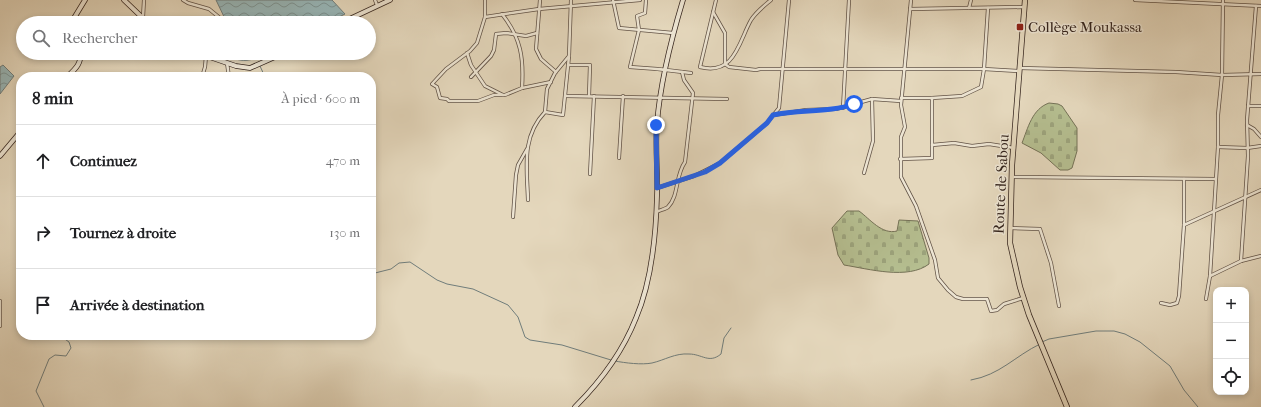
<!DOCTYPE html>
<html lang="fr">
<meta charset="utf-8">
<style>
body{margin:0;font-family:"IM FELL French Canon",serif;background:#f6f6f6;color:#202124}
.controls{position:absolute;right:12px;bottom:12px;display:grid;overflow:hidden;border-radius:8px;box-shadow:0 2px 6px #0003}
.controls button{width:36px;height:36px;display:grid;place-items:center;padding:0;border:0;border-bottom:1px solid #e0e0e0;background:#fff;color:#202124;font:20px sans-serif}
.stop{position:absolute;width:12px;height:12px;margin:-9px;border:3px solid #2563eb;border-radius:50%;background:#fff}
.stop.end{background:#2563eb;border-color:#fff;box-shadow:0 1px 4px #0008}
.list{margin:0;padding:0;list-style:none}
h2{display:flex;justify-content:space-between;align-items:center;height:52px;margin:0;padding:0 16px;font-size:17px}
h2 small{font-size:13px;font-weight:400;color:#757577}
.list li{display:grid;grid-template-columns:26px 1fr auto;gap:12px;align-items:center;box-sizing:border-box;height:72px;padding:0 16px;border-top:1px solid #e0e0e0}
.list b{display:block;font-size:15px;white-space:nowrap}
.list em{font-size:13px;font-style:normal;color:#757577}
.icon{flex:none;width:22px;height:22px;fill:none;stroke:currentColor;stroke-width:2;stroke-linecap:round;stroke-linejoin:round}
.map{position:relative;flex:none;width:1261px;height:407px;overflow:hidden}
.search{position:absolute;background:#fff;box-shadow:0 2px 6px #0003;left:16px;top:16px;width:360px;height:44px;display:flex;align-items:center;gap:10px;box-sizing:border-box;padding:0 14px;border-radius:22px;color:#757577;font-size:15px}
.panel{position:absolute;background:#fff;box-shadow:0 2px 6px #0003;left:16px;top:72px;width:360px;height:268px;border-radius:16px}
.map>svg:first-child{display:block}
</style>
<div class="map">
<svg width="1261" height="407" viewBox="0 0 1261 407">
<defs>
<pattern id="cemetery-stones" width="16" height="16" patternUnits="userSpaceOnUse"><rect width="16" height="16" fill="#b5be90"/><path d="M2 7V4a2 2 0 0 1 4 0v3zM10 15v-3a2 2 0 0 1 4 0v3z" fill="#9ca37c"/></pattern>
<pattern id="water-waves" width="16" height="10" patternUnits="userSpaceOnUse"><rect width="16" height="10" fill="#98b7b9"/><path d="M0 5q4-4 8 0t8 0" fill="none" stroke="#7d9596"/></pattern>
</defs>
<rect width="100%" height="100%" fill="#e4d7bc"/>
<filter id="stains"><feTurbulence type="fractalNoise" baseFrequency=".005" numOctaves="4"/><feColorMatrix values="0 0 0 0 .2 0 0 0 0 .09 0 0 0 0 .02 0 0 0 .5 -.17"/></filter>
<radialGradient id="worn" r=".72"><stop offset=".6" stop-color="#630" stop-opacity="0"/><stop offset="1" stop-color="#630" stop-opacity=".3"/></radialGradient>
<g fill="url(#cemetery-stones)" stroke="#757257">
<path d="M1049,103L1058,104L1062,106L1077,128V151L1072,168L1068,170H1060L1041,153L1022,143C1028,128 1032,109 1049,103Z"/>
<path d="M847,211H859C870,219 882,235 897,231L899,220L918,221L929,258V264C908,280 869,269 844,265L838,255L832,228Z"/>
</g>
<g fill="url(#water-waves)" stroke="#707d7b">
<path d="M216,0H332L345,14L327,23H227Z"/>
<path d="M219,53H268C246,64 241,61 219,54Z"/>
<path d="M3,65L14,76L0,94V67Z"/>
</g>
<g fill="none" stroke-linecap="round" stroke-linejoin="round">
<g stroke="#707d7b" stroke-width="1">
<path d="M260,66L265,77"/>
<path d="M371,274L391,269L399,263L410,262L437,280L447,284L473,289L508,305L518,317L525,337L530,340L562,345L611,360"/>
<path d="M1042,342L1049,339L1096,331H1114L1125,334L1140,342L1170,366L1184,390L1198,407"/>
<path d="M615,361C625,363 642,365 652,363C665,360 675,353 689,354C702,354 709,364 721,354L724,338L731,328"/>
<path d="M971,380C1000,375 1015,356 1040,344"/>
<path d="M44,407L36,391L49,359L55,355L66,356L71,348L69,342L59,335"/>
</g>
<defs>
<g id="street">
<path d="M183,0L188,3L209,9L220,18"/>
<path d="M375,0L377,5"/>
<path d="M485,0V17L477,43L470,51L446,69L432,84L437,87L440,98L447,99L449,101H478L494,95H505L522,88L551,82"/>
<path d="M540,0L536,49L541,59L556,72"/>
<path d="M613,0L619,28L673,33"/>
<path d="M646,0L645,13L637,16L639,30L630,67C651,68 671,70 691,73"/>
<path d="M716,0L700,67C735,76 739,41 751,20C756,12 764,6 771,0"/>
<path d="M911,0L901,105L905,127L901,137V177L916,206L935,260L938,278L948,290L956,297L963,299H987L991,311L997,310L1004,304L1023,298"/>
<path d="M1135,0L1261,6"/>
<path d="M969,8L971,0"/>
<path d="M910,9L1024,7"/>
<path d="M713,12L725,33V64L729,67L756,70L760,69H984L1019,71"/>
<path d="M502,14C521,38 524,58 522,88"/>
<path d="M143,17L144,0"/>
<path d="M485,17L539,9L640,0"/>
<path d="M467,53L471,65L485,86L503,95"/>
<path d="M227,63L229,77"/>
<path d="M568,65H590L589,96"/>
<path d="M1020,68L1176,72L1222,75L1261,74"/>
<path d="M202,77L205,67L206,56"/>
<path d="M471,77L491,56L494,50L496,34L506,33L526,36L537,33"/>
<path d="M566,96L727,99"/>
<path d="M901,98H932L962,96L981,87L984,69L988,8"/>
<path d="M1248,106H1261"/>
<path d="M843,108L849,0"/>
<path d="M545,112L547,89L555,73L569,56L571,0"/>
<path d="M774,115L806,110L836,109L872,99L901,101"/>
<path d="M1247,125L1254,129L1261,137"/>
<path d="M932,145L954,143L972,146L989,144L1014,148"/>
<path d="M1218,147L1247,148L1261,146"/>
<path d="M619,158L623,96"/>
<path d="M900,159L932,158V98"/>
<path d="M864,173L873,141L872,99"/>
<path d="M590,174L594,96"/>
<path d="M1012,177L1215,179"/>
<path d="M657,188L694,176L720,163L767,123L779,108L789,0"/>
<path d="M528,200C527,168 521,137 545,112L563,115L569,56"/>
<path d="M656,212C660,210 666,209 668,207C679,196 675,176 685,162L693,93L684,80L682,72"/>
<path d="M513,217L516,175L518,165L527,149"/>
<path d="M1184,225L1261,190"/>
<path d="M1010,228L1040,229L1051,263L1059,306"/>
<path d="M1241,261L1248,156L1247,120L1256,6"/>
<path d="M1210,276L1241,261L1261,256"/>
<path d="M1206,299L1210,276L1218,147V115L1222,75L1223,0"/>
<path d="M0,301V326"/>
<path d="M1161,303L1170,305L1177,303L1179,296L1184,225V179"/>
</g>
<g id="secondary">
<path d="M124,0L148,23"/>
<path d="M71,23L85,0"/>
<path d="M341,23L390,0"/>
<path d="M198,53L236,66L250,68L284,53"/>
<path d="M67,77C74,70 82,64 80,53"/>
<path d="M0,156L21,131"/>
<path d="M575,407C600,382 623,351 636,318C651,283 656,234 657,196C658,172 655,148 657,124C660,82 671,40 683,0"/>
</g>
<path id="primary" d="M1025,0L1012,165L1010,243L1020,287L1029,315L1067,407"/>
</defs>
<use href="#street" stroke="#615246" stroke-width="4"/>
<use href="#secondary" stroke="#35251e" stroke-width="5.5"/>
<use href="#primary" stroke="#35251e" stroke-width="6"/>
<use href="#street" stroke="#ede5d3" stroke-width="2.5"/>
<use href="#secondary" stroke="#ede5d3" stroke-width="4"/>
<use href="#primary" stroke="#e4d7bc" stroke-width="4.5"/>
</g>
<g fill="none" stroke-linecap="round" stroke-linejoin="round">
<path stroke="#2563eb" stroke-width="5" d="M656,125L657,188L705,172L720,163L767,123L773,115C800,109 829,113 854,104"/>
</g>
<rect fill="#8f2418" stroke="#ede5d3" stroke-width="1.5" x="1016" y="23" width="8" height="8" rx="2"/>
<g text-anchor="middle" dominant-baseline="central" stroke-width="3" stroke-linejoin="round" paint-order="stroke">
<g font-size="15" fill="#35251e" stroke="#ede5d3" text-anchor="start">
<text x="1028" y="27">Collège Moukassa</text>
</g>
<g font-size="15" fill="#35251e" stroke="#ede5d3">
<text transform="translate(1001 184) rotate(-87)">Route de Sabou</text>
</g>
</g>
<rect width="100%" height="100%" filter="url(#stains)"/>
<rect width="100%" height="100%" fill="url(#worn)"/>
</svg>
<div class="controls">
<button>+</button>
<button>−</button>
<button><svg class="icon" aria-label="locate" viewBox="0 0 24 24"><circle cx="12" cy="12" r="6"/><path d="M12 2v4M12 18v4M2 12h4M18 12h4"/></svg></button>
</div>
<div class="stop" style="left:854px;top:104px"></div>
<div class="stop end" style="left:656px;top:125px"></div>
<div class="search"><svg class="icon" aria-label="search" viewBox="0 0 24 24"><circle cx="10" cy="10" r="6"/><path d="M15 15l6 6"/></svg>Rechercher</div>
<section class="panel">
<h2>8 min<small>À pied · 600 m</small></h2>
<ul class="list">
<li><svg class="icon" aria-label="ahead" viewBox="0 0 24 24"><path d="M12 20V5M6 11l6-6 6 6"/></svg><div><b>Continuez</b></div><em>470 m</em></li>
<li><svg class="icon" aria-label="right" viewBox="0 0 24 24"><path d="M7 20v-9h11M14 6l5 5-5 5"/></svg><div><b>Tournez à droite</b></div><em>130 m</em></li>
<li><svg class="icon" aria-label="arrive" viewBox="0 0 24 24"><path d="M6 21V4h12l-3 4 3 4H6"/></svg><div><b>Arrivée à destination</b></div></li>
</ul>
</section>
</div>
